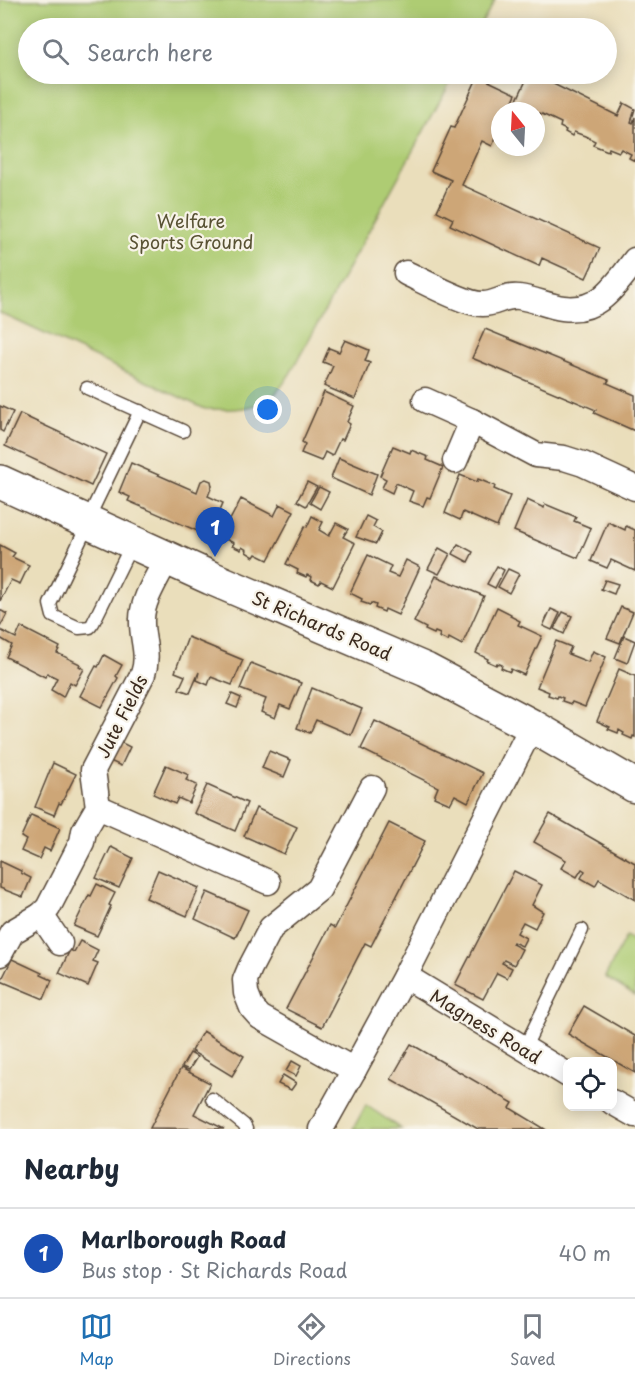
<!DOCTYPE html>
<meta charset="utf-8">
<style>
body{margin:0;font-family:"Playpen Sans",sans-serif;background:#f6f6f7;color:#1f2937}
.controls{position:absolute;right:18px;bottom:18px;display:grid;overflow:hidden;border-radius:12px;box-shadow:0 3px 15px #0003}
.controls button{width:54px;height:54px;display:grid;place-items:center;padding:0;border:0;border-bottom:2px solid #e0e1e3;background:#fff;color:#1f2937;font:30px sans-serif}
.compass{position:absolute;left:491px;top:102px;width:54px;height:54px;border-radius:50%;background:#fff;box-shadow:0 3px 15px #0003;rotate:342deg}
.you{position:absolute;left:268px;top:410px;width:21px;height:21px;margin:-15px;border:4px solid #fff;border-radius:50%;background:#1a73e8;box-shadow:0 0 0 9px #1a73e833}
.badge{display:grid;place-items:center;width:39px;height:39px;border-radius:50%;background:#1f6fb2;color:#fff;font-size:20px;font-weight:700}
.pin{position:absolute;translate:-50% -50px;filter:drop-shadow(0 2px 3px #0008)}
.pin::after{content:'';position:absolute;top:32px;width:21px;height:18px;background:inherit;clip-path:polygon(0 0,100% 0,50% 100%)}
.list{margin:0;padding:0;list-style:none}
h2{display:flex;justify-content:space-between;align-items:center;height:78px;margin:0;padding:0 24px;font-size:26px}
h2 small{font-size:20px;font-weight:400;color:#747a83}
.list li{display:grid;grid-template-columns:39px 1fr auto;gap:18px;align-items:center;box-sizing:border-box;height:90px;padding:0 24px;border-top:2px solid #e0e1e3}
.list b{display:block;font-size:22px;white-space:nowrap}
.list p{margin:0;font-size:20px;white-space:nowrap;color:#747a83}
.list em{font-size:20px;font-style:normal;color:#747a83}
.icon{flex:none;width:33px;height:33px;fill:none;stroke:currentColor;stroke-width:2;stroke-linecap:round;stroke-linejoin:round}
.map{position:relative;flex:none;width:635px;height:1129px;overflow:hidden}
.search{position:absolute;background:#fff;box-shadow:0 3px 15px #0003;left:18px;right:18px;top:18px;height:66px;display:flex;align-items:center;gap:15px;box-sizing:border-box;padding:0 21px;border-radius:33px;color:#747a83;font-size:22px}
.sheet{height:168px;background:#fff}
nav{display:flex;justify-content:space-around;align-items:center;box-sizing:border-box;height:84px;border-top:2px solid #e0e1e3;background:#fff;font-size:16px;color:#747a83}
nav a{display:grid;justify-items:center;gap:3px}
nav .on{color:#1f6fb2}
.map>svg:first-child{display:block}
</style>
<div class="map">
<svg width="635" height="1129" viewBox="0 0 635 1129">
<rect width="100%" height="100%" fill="#f7f3e8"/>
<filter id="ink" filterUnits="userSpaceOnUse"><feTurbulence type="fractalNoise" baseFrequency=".0167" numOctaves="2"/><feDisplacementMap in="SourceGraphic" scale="12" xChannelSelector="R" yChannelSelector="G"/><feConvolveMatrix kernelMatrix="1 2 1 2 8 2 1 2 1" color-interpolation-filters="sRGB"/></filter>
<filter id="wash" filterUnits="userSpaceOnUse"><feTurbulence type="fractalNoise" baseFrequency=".008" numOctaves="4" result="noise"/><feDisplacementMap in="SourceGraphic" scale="24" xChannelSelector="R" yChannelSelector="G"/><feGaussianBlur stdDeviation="1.35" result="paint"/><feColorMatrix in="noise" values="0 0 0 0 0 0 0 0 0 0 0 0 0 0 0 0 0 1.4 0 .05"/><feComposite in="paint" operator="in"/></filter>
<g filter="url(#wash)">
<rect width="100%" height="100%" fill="#eadebb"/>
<g fill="#aecc73" stroke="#747b48" stroke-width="1.5">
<path d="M0,0H495L479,28H28V74H455L291,372C287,379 282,386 277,392C257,411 231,410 205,409L0,313Z"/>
<path d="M626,936L635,942V996L605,977Z"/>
<path d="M366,1105L401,1129H353Z"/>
</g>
<g id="blocks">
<g fill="#cda677">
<path d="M529,74H549L545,80L618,116L624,103L635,109L631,122L633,123L635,117V161L629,158L631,154L621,149L619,152L609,148L608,151L593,145L595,141L585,136L574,132L572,136L565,132L566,130L560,127L561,123L540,113L538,117L536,116V111H527L528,108L516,102Z"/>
<path d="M478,76L516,94L508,111H500V129L492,146L482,141L462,185L600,248L586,278L542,258L539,266L450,225L453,219L437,211L451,180L431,171L451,127L454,128Z"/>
<path d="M485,329L609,380L607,383L635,395V431L594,413L596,410L472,358Z"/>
<path d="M345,340L369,350L365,361L370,363L355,399L324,386L333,366L323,362L329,348L339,352Z"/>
<path d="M324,392L354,406L347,422L350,424L343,440L340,439L332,456L325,452L321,461L301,453L305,444L302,442Z"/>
<path d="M0,406L13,412L3,432L0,430Z"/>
<path d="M20,414L106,454L91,486L5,446Z"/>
<path d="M393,446L410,453L411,450L428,457L427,460L443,467L430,498L427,497L423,506L409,501L413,491L396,483L392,493L382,488L386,479L380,476Z"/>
<path d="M339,458L377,474L369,495L331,478Z"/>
<path d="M131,463L197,492L201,481L206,479L211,481L212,486L208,496L223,503L209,536L128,501L130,497L119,492Z"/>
<path d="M460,475L477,482L478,479L495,486L494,489L510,496L497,527L463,512L460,520L445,513Z"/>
<path d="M307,482L317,487L306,506L297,501Z"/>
<path d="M319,487L329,492L320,509L310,503Z"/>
<path d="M241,499L274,516L280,504L294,511L268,560L256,554L254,557L246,552L247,550L242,547L241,550L232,546L234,543L221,537Z"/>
<path d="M527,500L544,508L545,504L576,517L574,521L591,528L578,558L514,531Z"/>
<path d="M312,516L323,522L319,530L329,536L336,523L348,529L343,537L355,543L333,587L321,581L319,584L311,580L312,577L307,575L306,577L297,573L298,570L286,564L305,526L307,527Z"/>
<path d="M366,516L376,521L373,527L382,532L376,544L356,537Z"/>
<path d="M608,522L625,530L626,526L635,530V571L611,560L607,568L591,561Z"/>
<path d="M458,544L473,552L468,562L453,554Z"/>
<path d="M0,545L15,553L12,557L29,565L20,584L11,580L0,601Z"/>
<path d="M439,548L450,554L439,574L428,569Z"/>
<path d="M368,555L391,566L388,573L398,577L406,560L420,567L398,615L385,609L384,612L375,608L376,605L371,603L370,605L361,602L362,599L350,593Z"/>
<path d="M497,566L504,570L495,588L487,584Z"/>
<path d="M508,569L519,574L509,593L498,587Z"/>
<path d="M436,576L484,596L462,645L449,638L448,641L439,637L440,634L435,632L434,634L425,630L426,628L414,622Z"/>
<path d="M605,580L618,584L614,594L601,589Z"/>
<path d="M497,607L511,614L510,616L520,621L518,625L542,636L524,675L511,669L510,672L501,668L502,665L497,663L496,665L487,661L488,659L476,653Z"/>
<path d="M621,607L633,612L620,643L607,638Z"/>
<path d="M551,609L560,613L552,630L543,626Z"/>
<path d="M0,610L7,614L0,627Z"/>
<path d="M563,612L572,616L564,634L554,629Z"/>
<path d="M21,627L60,647L57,653L80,664L79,666L84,669L75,685L70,682L63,697L51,690L57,678L47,673L45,677L6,657L12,645L0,638V630L16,638Z"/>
<path d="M624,636L635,641L627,663L615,658Z"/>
<path d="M188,637L243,660L232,685L211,677L208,685L197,680L199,672L190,693L179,689L185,676L175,672Z"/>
<path d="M556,641L571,647L568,654L588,662L593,651L606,657L585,707L572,702L571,704L562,701L563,698L558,696L557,698L548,695L549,692L537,687Z"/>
<path d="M104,655L122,665L116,676L118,678L102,707L80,696L96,666L98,667Z"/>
<path d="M251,663L301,683L290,709L280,705L275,718L261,712L266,699L240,689Z"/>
<path d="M619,669L635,676V737L633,736L632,739L623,735L624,733L619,730L618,733L608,729L610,727L597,721Z"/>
<path d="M312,688L362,709L351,735L316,720L310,733L297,728Z"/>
<path d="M232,694L241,698L237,708L227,704Z"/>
<path d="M375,721L483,773L468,802L455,795L450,804L434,797L438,787L361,749Z"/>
<path d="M120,742L130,747L121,766L110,761Z"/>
<path d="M269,751L291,760L284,777L262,768Z"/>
<path d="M53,763L76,774L61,804L59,803L54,815L35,807Z"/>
<path d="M166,765L189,775L186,780L197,785L189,803L178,798L175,804L153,794Z"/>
<path d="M207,785L247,803L235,831L194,813Z"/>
<path d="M256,808L297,827L284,854L244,836Z"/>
<path d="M550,814L635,863V900L599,879L595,886L581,878L585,871L582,869L577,877L561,868L566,860L534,842Z"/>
<path d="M31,815L60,828L50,851L44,848L39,859L21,851L26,840L21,837Z"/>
<path d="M389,823L425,841L371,946L365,943L322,1027L286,1009L330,925L335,928Z"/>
<path d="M111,847L133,858L119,888L96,878Z"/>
<path d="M0,861L21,871V873L31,878L23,897L0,888Z"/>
<path d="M158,870L199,888L187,916L146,898Z"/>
<path d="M514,871L542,885L532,905L543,912L535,928L523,922L517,933L526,938L522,946L513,942L512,944L522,949L514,965L504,960L502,963L512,968L507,978L497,973L483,999L455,985Z"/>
<path d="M97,884L115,893L109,905L111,906L97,936L74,926L89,895L91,896Z"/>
<path d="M207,892L248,910L235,938L195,919Z"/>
<path d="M80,941L98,950L93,961L98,963L88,986L59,973L70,950L74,952Z"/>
<path d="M12,959L42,973L41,975L52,980L44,999L1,981Z"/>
<path d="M584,1006L635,1036V1073L568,1034Z"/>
<path d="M203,1031L244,1056L232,1076L191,1051Z"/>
<path d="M411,1044L513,1103L510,1108L545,1129H478L391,1079Z"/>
<path d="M190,1053L197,1057L189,1070L182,1067Z"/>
<path d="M292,1061L301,1066L296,1076L286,1071Z"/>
<path d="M181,1068L210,1083L194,1114L224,1129L150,1128Z"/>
<path d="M283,1075L296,1083L291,1090L278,1084Z"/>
</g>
</g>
</g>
<g filter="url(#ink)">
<use href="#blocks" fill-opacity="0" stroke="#554536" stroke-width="1.5"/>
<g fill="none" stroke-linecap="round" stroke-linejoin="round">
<defs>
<g id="lane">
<path d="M87,388L183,431"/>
<path d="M87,521L140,411"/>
<path d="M88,524L50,604L53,616L79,628L90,627L93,623L132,544"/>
<path d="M524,1049L582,930"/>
<path d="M212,1099L244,1125L246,1129"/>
</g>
<g id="street">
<path d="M406,273C423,281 467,305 483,304C496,304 505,295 519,297C534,299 548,306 563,308C599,313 616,285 635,260"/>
<path d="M425,400L472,421L536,455L564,458L583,464L635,488"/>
<path d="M455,461L472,421"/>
<path d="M372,788L319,889L271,928L250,968L245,980L246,993L252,1008L260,1017L354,1070L405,976L532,726"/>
<path d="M98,807L268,882"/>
<path d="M41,915L60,943"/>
<path d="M0,954L12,932L41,915L48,908L82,842L84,831L98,807L93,770L143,674C150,653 141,639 142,619C142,600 159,575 167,558"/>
<path d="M405,976L568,1075"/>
<path d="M612,1102L635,1115"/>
<path d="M321,1129L354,1070"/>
</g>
<path id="secondary" d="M0,482L211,578L426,670L532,726L635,786"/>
</defs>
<use href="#lane" stroke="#554536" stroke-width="15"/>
<use href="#street" stroke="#554536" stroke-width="27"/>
<use href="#secondary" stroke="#554536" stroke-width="36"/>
<use href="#lane" stroke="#fff" stroke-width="12"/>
<use href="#street" stroke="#fff" stroke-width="24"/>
<use href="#secondary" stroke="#fff" stroke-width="33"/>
</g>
</g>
<g text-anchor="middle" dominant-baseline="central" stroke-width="4.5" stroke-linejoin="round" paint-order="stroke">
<g font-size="18" fill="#585233" stroke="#f7f3e8">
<text x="191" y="220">Welfare<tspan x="191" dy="21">Sports Ground</tspan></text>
</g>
<g font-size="18" fill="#3b2a1e" stroke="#f7f3e8">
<text transform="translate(322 625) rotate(23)">St Richards Road</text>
<text transform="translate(121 716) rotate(-63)">Jute Fields</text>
<text transform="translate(486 1026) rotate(31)">Magness Road</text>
</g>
</g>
</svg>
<div class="controls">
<button><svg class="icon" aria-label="locate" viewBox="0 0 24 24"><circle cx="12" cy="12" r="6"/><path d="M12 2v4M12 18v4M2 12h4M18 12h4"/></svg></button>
</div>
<svg class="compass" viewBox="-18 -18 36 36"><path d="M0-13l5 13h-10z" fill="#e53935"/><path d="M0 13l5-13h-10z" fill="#747a83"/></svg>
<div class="you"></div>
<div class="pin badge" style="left:215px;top:557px;background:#1a4fb4">1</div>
<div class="search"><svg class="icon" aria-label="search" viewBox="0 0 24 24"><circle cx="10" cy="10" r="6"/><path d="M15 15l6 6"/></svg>Search here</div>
</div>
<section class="sheet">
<h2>Nearby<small></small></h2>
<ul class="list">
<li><span class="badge" style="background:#1a4fb4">1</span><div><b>Marlborough Road</b><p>Bus stop · St Richards Road</p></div><em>40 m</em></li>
</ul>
</section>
<nav>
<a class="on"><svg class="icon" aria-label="map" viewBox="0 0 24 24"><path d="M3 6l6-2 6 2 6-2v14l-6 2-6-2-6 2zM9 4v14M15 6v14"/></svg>Map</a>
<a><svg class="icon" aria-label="directions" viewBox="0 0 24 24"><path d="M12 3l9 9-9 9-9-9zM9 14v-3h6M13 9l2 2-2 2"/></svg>Directions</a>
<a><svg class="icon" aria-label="saved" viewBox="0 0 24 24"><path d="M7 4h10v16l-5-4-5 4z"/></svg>Saved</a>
</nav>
